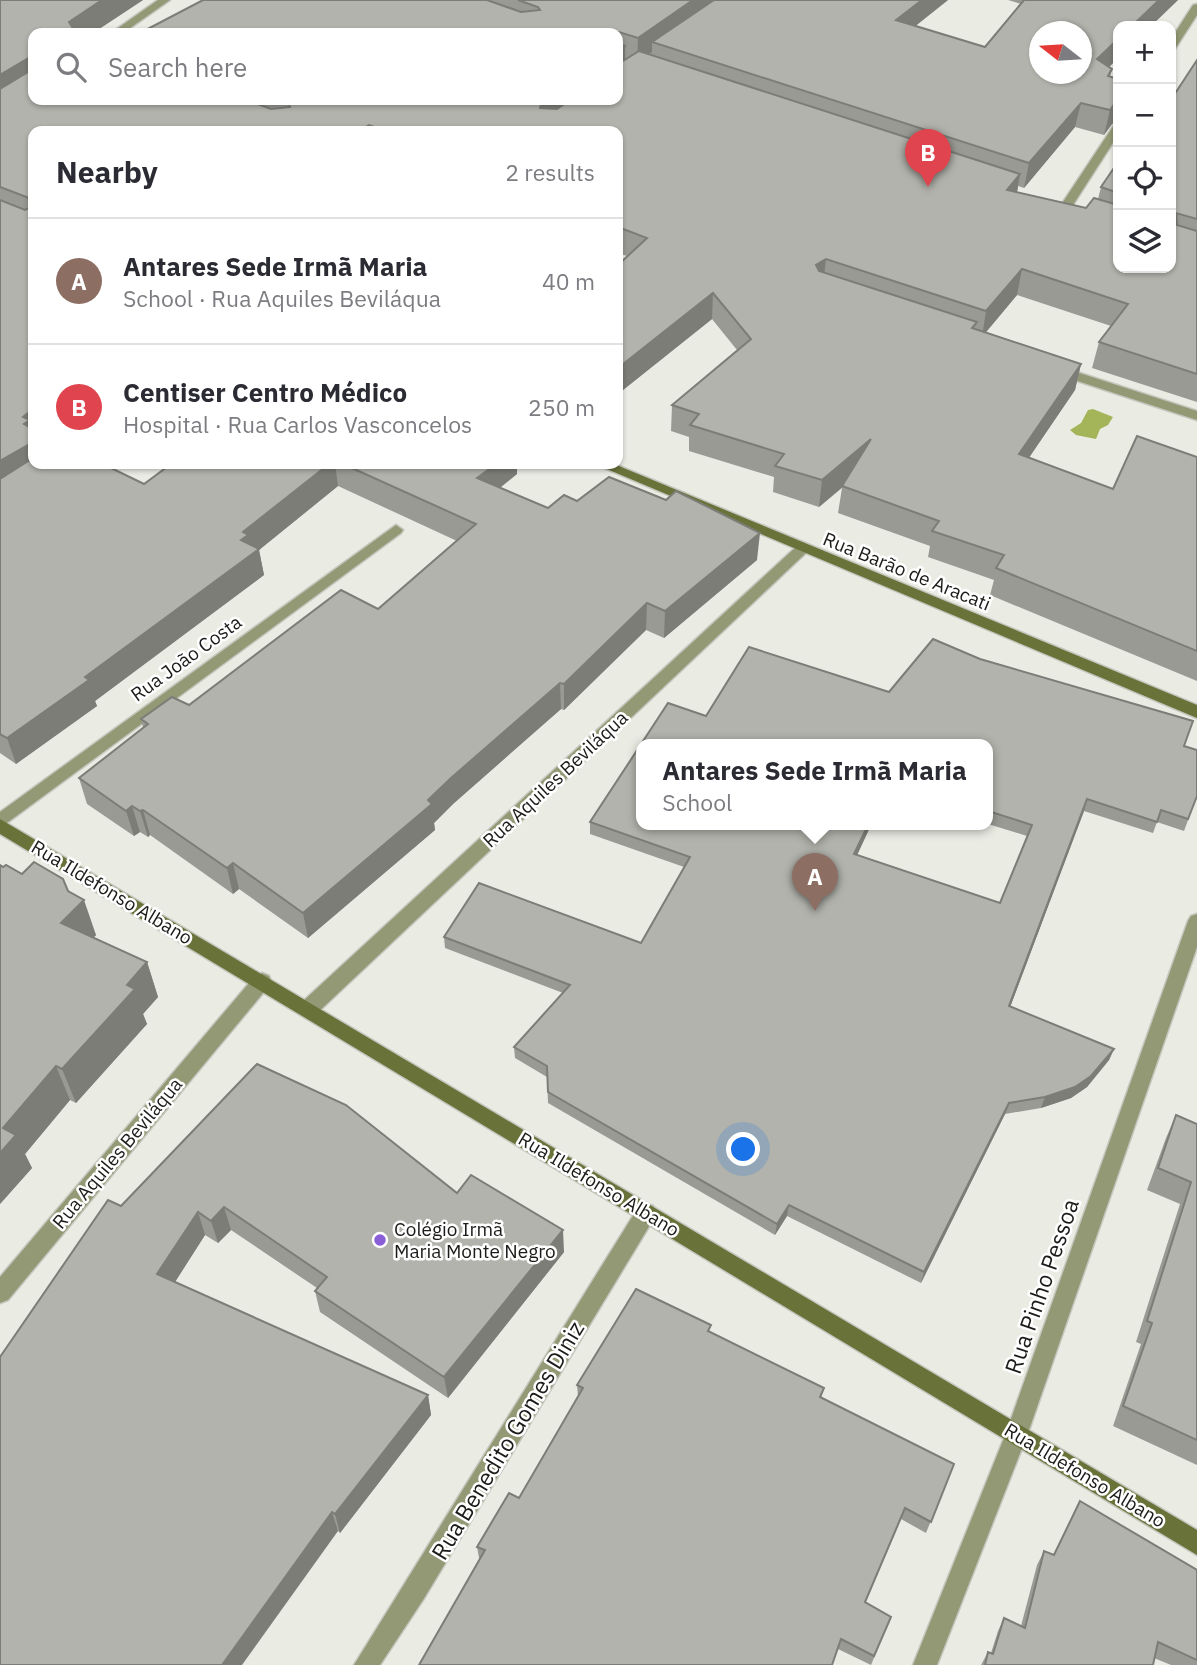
<!DOCTYPE html>
<meta charset="utf-8">
<style>
body{margin:0;font-family:"IBM Plex Sans",sans-serif;background:#f7f7f7;color:#2b2b33}
.controls{position:absolute;right:21px;top:21px;display:grid;overflow:hidden;border-radius:14px;box-shadow:0 2px 5px #0004}
.controls button{width:63px;height:63px;display:grid;place-items:center;padding:0;border:0;border-bottom:2px solid #e1e1e2;background:#fff;color:#2b2b33;font:35px sans-serif}
.compass{position:absolute;left:1029px;top:21px;width:63px;height:63px;border-radius:50%;background:#fff;box-shadow:0 2px 5px #0004;rotate:287deg}
.you{position:absolute;left:744px;top:1150px;width:24px;height:24px;margin:-18px;border:5px solid #fff;border-radius:50%;background:#1a73e8;box-shadow:0 0 0 10px #1a73e833}
.badge{display:grid;place-items:center;width:46px;height:46px;border-radius:50%;background:#8a5ed7;color:#fff;font-size:23px;font-weight:700}
.pin{position:absolute;translate:-50% -58px;filter:drop-shadow(0 2px 4px #0008)}
.pin::after{content:'';position:absolute;top:37px;width:24px;height:21px;background:inherit;clip-path:polygon(0 0,100% 0,50% 100%)}
.popup{position:absolute;left:636px;top:739px;width:357px;height:91px;box-sizing:border-box;display:grid;place-content:center;border-radius:14px;background:#fff;filter:drop-shadow(0 2px 5px #0005);font-size:23px;white-space:nowrap;color:#7c7c81}
.popup b{font-size:26px;color:#2b2b33}
.popup::after{content:'';position:absolute;left:50%;top:100%;margin-left:-14px;border:14px solid transparent;border-top-color:#fff}
.list{margin:0;padding:0;list-style:none}
h2{display:flex;justify-content:space-between;align-items:center;height:91px;margin:0;padding:0 28px;font-size:30px}
h2 small{font-size:23px;font-weight:400;color:#7c7c81}
.list li{display:grid;grid-template-columns:46px 1fr auto;gap:21px;align-items:center;box-sizing:border-box;height:126px;padding:0 28px;border-top:2px solid #e1e1e2}
.list b{display:block;font-size:26px;white-space:nowrap}
.list p{margin:0;font-size:23px;white-space:nowrap;color:#7c7c81}
.list em{font-size:23px;font-style:normal;color:#7c7c81}
.icon{flex:none;width:38px;height:38px;fill:none;stroke:currentColor;stroke-width:2;stroke-linecap:round;stroke-linejoin:round}
.map{position:relative;flex:none;width:1197px;height:1665px;overflow:hidden}
.search{position:absolute;background:#fff;box-shadow:0 2px 5px #0004;left:28px;top:28px;width:595px;height:77px;display:flex;align-items:center;gap:18px;box-sizing:border-box;padding:0 24px;border-radius:14px;color:#7c7c81;font-size:26px}
.panel{position:absolute;background:#fff;box-shadow:0 2px 5px #0004;left:28px;top:126px;width:595px;height:343px;border-radius:14px}
.map>svg:first-child{display:block}
</style>
<div class="map">
<svg width="1197" height="1665" viewBox="0 0 1197 1665">
<rect width="100%" height="100%" fill="#eaece4"/>
<path fill="#a4b458" d="M1093,409L1113,417L1108,425L1100,429L1096,439L1076,435L1070,430L1081,423L1088,410Z"/>
<g fill="none" stroke-linecap="round" stroke-linejoin="round">
<defs>
<g id="street">
<path d="M158,0H170L123,33H111Z"/>
<path d="M1197,4V15L1175,49L1171,50V39L1193,5Z"/>
<path d="M1118,124V135L1071,208L1061,211L1059,208L1114,125Z"/>
<path d="M1058,366L1197,411V420L1053,373L1051,370Z"/>
<path d="M396,525L403,530L401,533L0,828V812Z"/>
<path d="M802,544L810,549L807,552L315,1015L308,1017L301,1015L299,1009L301,1003L797,546Z"/>
<path d="M1197,914V947L1028,1433L937,1665H913L1006,1433L1188,921L1191,916Z"/>
<path d="M262,973L269,976L271,981L269,986L8,1300L0,1303V1277L255,976Z"/>
<path d="M646,1204L653,1206L656,1213L653,1220L423,1600L380,1665H354L639,1206Z"/>
</g>
<g id="secondary">
<path d="M595,464H614L1197,705V718Z"/>
<path d="M0,819L1197,1530V1555L0,834Z"/>
</g>
</defs>
<use href="#street" stroke="#c5c7bf" stroke-width="3"/>
<use href="#secondary" stroke="#c5c7bf" stroke-width="3"/>
<use href="#street" fill="#929974" fill-rule="evenodd"/>
<use href="#secondary" fill="#687239" fill-rule="evenodd"/>
</g>
<g fill="#999a94" fill-rule="evenodd">
<path d="M0,0H143L93,33H33V100H618V33L203,0H948L915,26L985,47L1021,4L1008,0H1178L1151,26H1118V58L1109,67L1112,69L1110,77L1112,124L1104,135L1075,127L1024,188L1018,186L1017,192L1086,208L1098,199L1101,187L1118,162V268L1176,92L1197,60V402L1092,368L1099,342L1111,326L1017,295L986,332L1081,364L1075,390L1029,457L1113,489L1197,457V681L990,595L994,580L928,557L930,546L838,513L842,488L819,507L773,492L774,477L689,451V437L671,431L672,405L737,350L712,319L618,394V265L627,256L618,253V131H33V464L144,484L171,464H517V474L500,488L548,508L577,501L757,560L664,638L646,630L564,710L561,709L453,804L434,823L435,830L308,938L239,889L233,894L150,835L148,837L140,832L134,836L87,804L79,778L143,727L141,719L189,705L378,609L457,541L338,486L259,550L264,575L95,701L97,706L16,764L0,753Z"/>
<path d="M933,639L980,659L1193,721L1184,746L1197,750V796L1184,831L1157,822L1153,833L1084,811L1010,1007L1114,1049L1109,1060L1087,1087L1071,1098L1041,1108L1005,1114L921,1283L787,1216L775,1235L548,1103L547,1077L515,1058L514,1047L563,993L445,948L444,937L479,883L641,943L684,867L590,834V822L668,703L706,716L749,647L889,692ZM642,745H988V824L1027,836L1000,903L857,855L871,825H642Z"/>
<path d="M22,874L68,891L96,935L93,938L147,962L158,997L143,1014L147,1024L76,1103L70,1100L25,1154L32,1168L0,1204Z"/>
<path d="M1176,1115L1197,1124V1465L1113,1426L1141,1344L1136,1342L1180,1204L1147,1190L1166,1138Z"/>
<path d="M457,1193L564,1252L448,1398L320,1312L315,1291L317,1288L231,1230L218,1243L205,1235L175,1282L428,1395L431,1415L340,1533L338,1531L121,1206Z"/>
<path d="M710,1332L824,1388L821,1398L954,1464L926,1533L901,1519L865,1603L891,1617L871,1665L838,1649L479,1558L477,1547L519,1498L578,1397L577,1385Z"/>
<path d="M1080,1501L1197,1570V1665H1171L1154,1658L1153,1665H981L988,1652L991,1653L998,1631L1004,1618L1021,1626L1037,1565L1044,1551L1053,1555Z"/>
</g>
<g fill="#7d7d78">
<path d="M102,0H143L93,33H71L69,22Z"/>
<path d="M693,0H726L652,42V52L637,62L638,38Z"/>
<path d="M922,0H948L893,44L896,20Z"/>
<path d="M1159,0H1178L1151,26H1132Z"/>
<path d="M619,32V51L625,46V70L618,76V33H617Z"/>
<path d="M1118,39V58L1092,84L1097,59Z"/>
<path d="M27,59L33,84L0,103V75Z"/>
<path d="M1117,99H1118V122L1112,124L1104,135L1110,110Z"/>
<path d="M547,100H583L541,129V104Z"/>
<path d="M1081,103L1075,127L1024,188L1029,163Z"/>
<path d="M369,125V131H359Z"/>
<path d="M1020,174L1016,199L1007,190Z"/>
<path d="M826,259L823,285L816,265Z"/>
<path d="M1022,269L1017,295L982,337L986,311Z"/>
<path d="M713,293L712,319L618,394V368Z"/>
<path d="M1081,364L1075,390L1014,480L1019,454Z"/>
<path d="M33,409V464L0,492V461L23,417Z"/>
<path d="M871,439L868,465L819,507L822,480Z"/>
<path d="M329,464H335L338,486L259,550L264,575L95,701L97,706L16,764L7,738L85,677L241,540L243,532Z"/>
<path d="M496,464H517V474L479,504L477,478Z"/>
<path d="M760,533L757,560L664,638L665,611Z"/>
<path d="M647,603L646,630L564,710V684Z"/>
<path d="M560,683L561,709L453,804L434,823L435,830L308,938L303,913L428,800L451,778Z"/>
<path d="M1087,799L1084,811L1006,1018L1009,1006Z"/>
<path d="M132,806L140,832L134,836L126,811Z"/>
<path d="M143,810L150,835L148,837L140,811Z"/>
<path d="M868,825H871L852,866L854,854Z"/>
<path d="M233,863L239,889L233,894L227,868Z"/>
<path d="M84,900L96,935L74,958L61,923Z"/>
<path d="M147,962L158,997L143,1014L147,1024L76,1103L62,1069L127,985Z"/>
<path d="M1114,1049L1109,1060L1087,1087L1071,1098L1041,1108L1045,1097Z"/>
<path d="M56,1066L70,1100L25,1154L32,1168L0,1204V1153L3,1128Z"/>
<path d="M1009,1103L1005,1114L921,1283L924,1272Z"/>
<path d="M789,1205L787,1216L775,1235L777,1224Z"/>
<path d="M224,1207L231,1230L218,1243L211,1221Z"/>
<path d="M198,1212L205,1235L166,1296L157,1274Z"/>
<path d="M563,1230L564,1252L448,1398L444,1377Z"/>
<path d="M428,1395L431,1415L340,1533L335,1514Z"/>
<path d="M905,1508L901,1519L861,1613L865,1602Z"/>
<path d="M332,1512L338,1531L242,1665H222Z"/>
</g>
<g fill="#b2b3ac" stroke="#7d7d78" stroke-width="2" fill-rule="evenodd">
<path d="M0,0H102L69,22L76,33H33V100H247L271,109L290,107L289,104L277,100H547L541,104L540,108L557,109L570,100H618V64L639,51L1020,174L1007,190L1086,208L1094,198L1118,205V268H1171V90L1176,92L1197,60V219L1176,213L1177,225L1197,231V374L1099,342L1128,304L1022,269L986,311L826,259L816,265L819,271L977,322L972,328L1081,364L1019,454L1113,489L1137,436L1197,457V651L996,568L1004,555L932,531L939,521L842,486L871,439L822,480L775,466L784,454L690,425L699,414L672,405L751,339L713,293L618,368V265L647,238L618,227V131H386L369,125L359,131H33V409L23,417L30,420L24,424L33,429V442L0,461V200L25,210L29,208V198L0,187V89L28,72L27,59L0,75Z"/>
<path d="M203,0H487L521,12L540,10L538,7L518,0H693L638,38L619,32L617,33H140Z"/>
<path d="M714,0H922L896,20L985,47L1024,0H1159L1132,26H1118V39L1097,59L1112,69L1108,76L1118,79V99L1110,110L1081,103L1029,163L652,42ZM1040,32H1082V74H1040Z"/>
<path d="M618,43L625,46L618,52Z"/>
<path d="M1118,162V193L1101,187Z"/>
<path d="M33,458V464H103L144,484L171,464H329L243,532L248,535L241,540L259,549L85,677L89,680L7,738L0,734V479Z"/>
<path d="M343,464H496L477,478L548,508L564,495L577,501L609,477L666,500L676,491L760,533L665,611L647,603L564,684L560,683L451,778L428,800L432,804L303,913L233,863L227,868L143,810L140,811L132,806L126,811L79,778L148,724L141,719L172,697L189,705L341,590L378,609L476,524Z"/>
<path d="M933,639L980,659L1193,721L1184,746L1197,750V796L1188,819L1161,810L1157,822L1087,799L1009,1006L1114,1049L1091,1076L1075,1087L1045,1097L1009,1103L924,1272L789,1205L777,1224L548,1092L547,1066L514,1047L570,985L444,937L479,883L641,943L690,857L590,822L668,703L706,716L749,647L889,692ZM642,745H988V811L1032,825L1000,903L854,854L868,825H642Z"/>
<path d="M34,862L63,879L68,891L84,900L61,923L147,962L127,985L135,989L62,1069L56,1066L3,1128L16,1135L0,1153V865L3,867L6,865L22,874Z"/>
<path d="M257,1064L346,1105L457,1193L471,1175L563,1230L444,1377L315,1291L327,1277L224,1207L211,1221L198,1212L157,1274L428,1395L335,1514L332,1512L222,1665H0V1357L108,1200L121,1206Z"/>
<path d="M1176,1115L1197,1124V1440L1123,1406L1152,1323L1147,1321L1191,1182L1158,1168Z"/>
<path d="M636,1289L711,1325L708,1331L824,1388L820,1397L954,1464L931,1522L905,1508L865,1602L891,1617L874,1656L841,1639L832,1665H419L485,1550L477,1547L509,1493L519,1498L583,1388L577,1385Z"/>
<path d="M1080,1501L1197,1570V1660L1158,1642L1153,1665H985L988,1652L993,1654L1004,1618L1025,1628L1044,1551L1054,1555Z"/>
</g>
<circle fill="#8a5ed7" stroke="#fff" stroke-width="2.5" cx="380" cy="1240" r="7"/>
<g text-anchor="middle" dominant-baseline="central" stroke-width="5" stroke-linejoin="round" paint-order="stroke">
<g font-size="19" fill="#1b1c19" stroke="#fff">
<text transform="translate(907 571) rotate(22)">Rua Barão de Aracati</text>
<text transform="translate(186 658) rotate(-36)">Rua João Costa</text>
<text transform="translate(555 779) rotate(-43)">Rua Aquiles Beviláqua</text>
<text transform="translate(112 892) rotate(31)">Rua Ildefonso Albano</text>
<text transform="translate(117 1153) rotate(-50)">Rua Aquiles Beviláqua</text>
<text transform="translate(599 1184) rotate(31)">Rua Ildefonso Albano</text>
<text transform="translate(1085 1475) rotate(31)">Rua Ildefonso Albano</text>
</g>
<g font-size="19" fill="#1b1c19" stroke="#fff" text-anchor="start">
<text x="394" y="1229">Colégio Irmã<tspan x="394" dy="22">Maria Monte Negro</tspan></text>
</g>
<g font-size="23" fill="#1b1c19" stroke="#fff">
<text transform="translate(1041 1286) rotate(-71)">Rua Pinho Pessoa</text>
<text transform="translate(507 1440) rotate(-59)">Rua Benedito Gomes Diniz</text>
</g>
</g>
</svg>
<div class="controls">
<button>+</button>
<button>−</button>
<button><svg class="icon" aria-label="locate" viewBox="0 0 24 24"><circle cx="12" cy="12" r="6"/><path d="M12 2v4M12 18v4M2 12h4M18 12h4"/></svg></button>
<button><svg class="icon" aria-label="layers" viewBox="0 0 24 24"><path d="M12 4l9 5-9 5-9-5zM3 14l9 5 9-5"/></svg></button>
</div>
<svg class="compass" viewBox="-18 -18 36 36"><path d="M0-13l5 13h-10z" fill="#e53935"/><path d="M0 13l5-13h-10z" fill="#7c7c81"/></svg>
<div class="you"></div>
<div class="pin badge" style="left:815px;top:911px;background:#8d6e63">A</div>
<div class="popup"><b>Antares Sede Irmã Maria</b>School</div>
<div class="pin badge" style="left:928px;top:187px;background:#e0444e">B</div>
<div class="search"><svg class="icon" aria-label="search" viewBox="0 0 24 24"><circle cx="10" cy="10" r="6"/><path d="M15 15l6 6"/></svg>Search here</div>
<section class="panel">
<h2>Nearby<small>2 results</small></h2>
<ul class="list">
<li><span class="badge" style="background:#8d6e63">A</span><div><b>Antares Sede Irmã Maria</b><p>School · Rua Aquiles Beviláqua</p></div><em>40 m</em></li>
<li><span class="badge" style="background:#e0444e">B</span><div><b>Centiser Centro Médico</b><p>Hospital · Rua Carlos Vasconcelos</p></div><em>250 m</em></li>
</ul>
</section>
</div>
